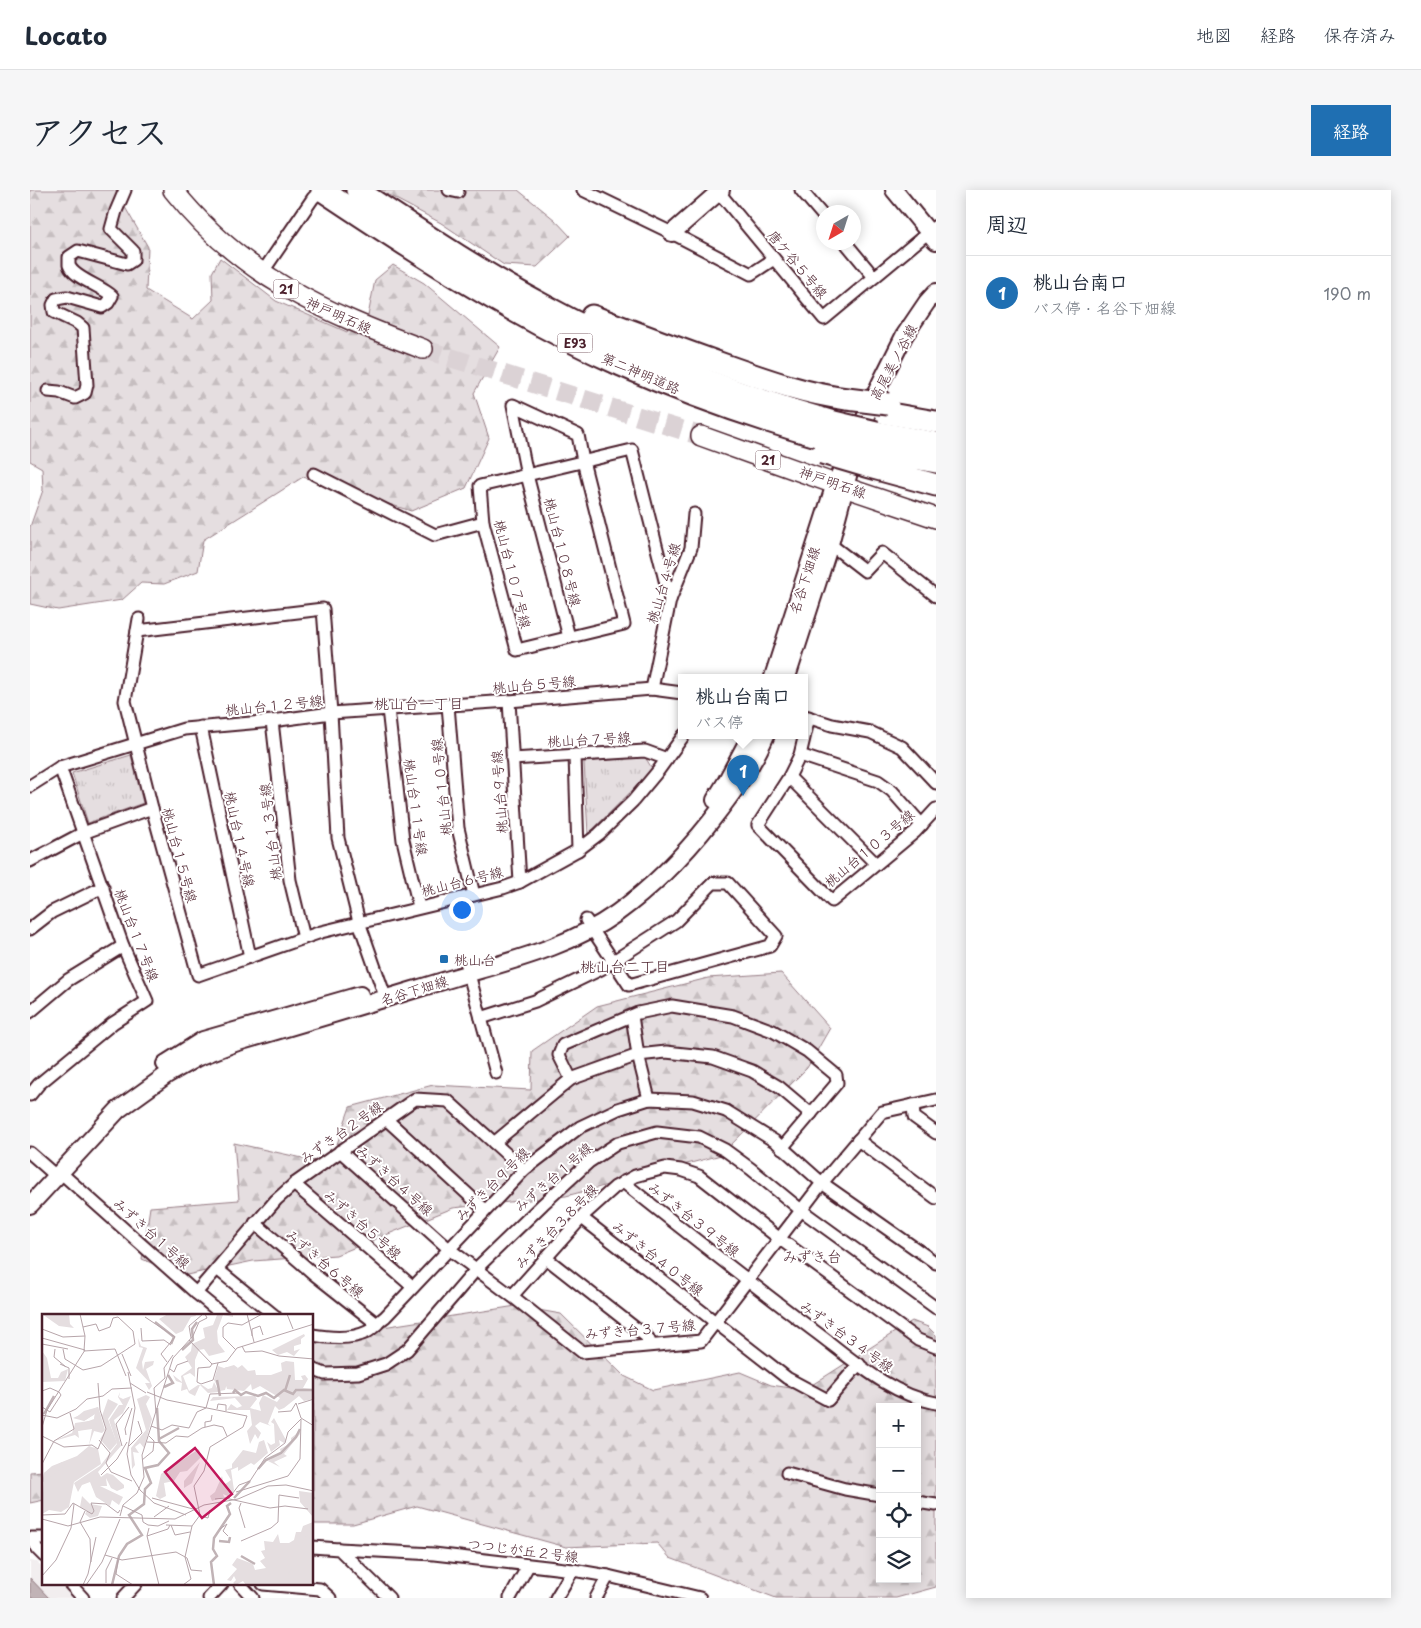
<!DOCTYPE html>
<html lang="ja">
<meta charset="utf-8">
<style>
body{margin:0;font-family:"Playpen Sans","Klee One",sans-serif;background:#f6f6f7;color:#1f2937}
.controls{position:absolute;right:15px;bottom:15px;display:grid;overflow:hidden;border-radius:0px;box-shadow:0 2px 12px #0003}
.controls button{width:45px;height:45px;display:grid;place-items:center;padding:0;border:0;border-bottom:1px solid #e0e1e3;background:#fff;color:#1f2937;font:25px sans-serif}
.compass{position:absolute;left:786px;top:15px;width:45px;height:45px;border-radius:50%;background:#fff;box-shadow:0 2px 12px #0003;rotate:219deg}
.you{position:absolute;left:431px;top:719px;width:18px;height:18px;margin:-12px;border:4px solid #fff;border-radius:50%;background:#1a73e8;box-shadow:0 0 0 8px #1a73e833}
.badge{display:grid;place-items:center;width:32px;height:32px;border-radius:50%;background:#1f6fb2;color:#fff;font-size:16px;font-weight:700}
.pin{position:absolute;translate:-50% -41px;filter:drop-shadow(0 1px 2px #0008)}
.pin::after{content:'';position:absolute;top:26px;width:18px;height:15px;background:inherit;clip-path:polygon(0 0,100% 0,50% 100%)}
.popup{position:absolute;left:648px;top:484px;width:130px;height:65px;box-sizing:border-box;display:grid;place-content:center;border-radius:0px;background:#fff;filter:drop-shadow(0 1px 4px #0005);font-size:16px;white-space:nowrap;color:#747a83}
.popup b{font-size:19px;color:#1f2937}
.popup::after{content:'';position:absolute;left:50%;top:100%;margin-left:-10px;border:10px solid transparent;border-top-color:#fff}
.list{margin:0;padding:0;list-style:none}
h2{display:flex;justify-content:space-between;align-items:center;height:65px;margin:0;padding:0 20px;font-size:21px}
h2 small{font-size:16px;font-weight:400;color:#747a83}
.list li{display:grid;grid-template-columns:32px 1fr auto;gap:15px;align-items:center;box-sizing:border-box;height:75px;padding:0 20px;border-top:1px solid #e0e1e3}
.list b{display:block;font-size:19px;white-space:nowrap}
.list p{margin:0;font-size:16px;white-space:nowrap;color:#747a83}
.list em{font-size:16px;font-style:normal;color:#747a83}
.icon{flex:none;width:28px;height:28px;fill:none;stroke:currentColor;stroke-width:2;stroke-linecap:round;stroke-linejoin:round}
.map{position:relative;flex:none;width:906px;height:1408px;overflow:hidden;border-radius:0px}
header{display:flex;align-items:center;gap:30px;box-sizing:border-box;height:70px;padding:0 25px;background:#fff;border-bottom:1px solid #e0e1e3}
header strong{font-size:24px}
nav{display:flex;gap:28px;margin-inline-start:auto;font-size:18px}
.intro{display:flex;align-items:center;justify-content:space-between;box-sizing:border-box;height:120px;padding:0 30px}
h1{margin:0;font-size:35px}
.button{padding:12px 22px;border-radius:0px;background:#1f6fb2;color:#fff;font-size:18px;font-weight:700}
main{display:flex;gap:30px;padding:0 30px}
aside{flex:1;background:#fff;border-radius:0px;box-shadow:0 2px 12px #0003}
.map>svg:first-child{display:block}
</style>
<header>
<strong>Locato</strong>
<nav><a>地図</a><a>経路</a><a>保存済み</a></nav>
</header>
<div class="intro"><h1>アクセス</h1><a class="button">経路</a></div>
<main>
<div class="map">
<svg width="906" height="1408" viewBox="0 0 906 1408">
<defs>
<pattern id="forest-firs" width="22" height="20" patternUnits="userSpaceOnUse" patternTransform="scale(1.25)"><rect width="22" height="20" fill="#e5dee0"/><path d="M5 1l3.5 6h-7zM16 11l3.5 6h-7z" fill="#c6bec0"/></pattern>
<pattern id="park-tufts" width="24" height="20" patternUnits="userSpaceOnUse" patternTransform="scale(1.25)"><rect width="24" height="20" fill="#e5dee0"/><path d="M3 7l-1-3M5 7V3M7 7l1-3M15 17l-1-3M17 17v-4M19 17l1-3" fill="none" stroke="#c6bec0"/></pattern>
</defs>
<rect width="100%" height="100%" fill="#fff"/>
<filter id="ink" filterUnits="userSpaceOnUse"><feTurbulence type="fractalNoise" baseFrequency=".02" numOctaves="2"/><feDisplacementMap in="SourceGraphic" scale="10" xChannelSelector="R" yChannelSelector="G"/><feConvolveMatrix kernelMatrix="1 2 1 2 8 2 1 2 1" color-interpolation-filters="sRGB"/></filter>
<g filter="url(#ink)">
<path fill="#f2eeef" d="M0,1371L7,1372L14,1378V1394H30L44,1408H0Z"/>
<g fill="url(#forest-firs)" stroke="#987e86" fill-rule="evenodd">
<path d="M0,0H85L118,57L116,100L163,129L183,110L182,83L190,68L246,111L317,142L337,131L345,90L363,75L394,93L470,157L444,203L459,248L436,298L381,321L273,287L173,350L168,381L134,394L111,393L92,410L28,420L0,414V337L13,300L12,278L0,271Z"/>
<path d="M349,0H488L525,30L540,46L507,77L474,75L411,33Z"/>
<path d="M751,783L800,838L777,878L691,965L536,1006L423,1018L306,1065L223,1071L152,1086L112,1069L120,1017L209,1010L204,953L300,974L320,917L403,895L501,900L502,861L567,816L678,788Z"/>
<path d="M486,1116L531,1124L594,1186L623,1200L710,1182L741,1195L774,1200L882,1131L898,1137L906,1145V1397L866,1408H746L640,1368L627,1353L536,1357L387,1316L323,1334H283V1144L334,1140ZM850,1217H887V1389H850Z"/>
<path d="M14,1281V1310L0,1313V1282Z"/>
</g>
<g fill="url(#park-tufts)" stroke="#987e86">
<path d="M101,565L113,613L58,633L42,583Z"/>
<path d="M615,567L623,580L558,644L554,572Z"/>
</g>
<path fill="#c1b3b6" stroke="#91787e" d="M0,1388L19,1408H0Z"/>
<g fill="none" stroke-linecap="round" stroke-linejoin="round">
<path stroke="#dbd2d5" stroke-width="19" stroke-dasharray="19 9" stroke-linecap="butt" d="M393,159L671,246"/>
<defs>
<g id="street">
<path d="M419,0L428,2"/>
<path d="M553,0L642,43L721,84L744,69"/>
<path d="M687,0L794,129L906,36"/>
<path d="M771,0L794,27"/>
<path d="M815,52L844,87"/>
<path d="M232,83L283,8L291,0"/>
<path d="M18,201L29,202L45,208L55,203L57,195L53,138L47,133L24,122L23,115L26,109L37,107L72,117L78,113L82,106C72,96 43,88 39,75C39,74 39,69 39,67L48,61L97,74L103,70V61L81,39L86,21L95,0"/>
<path d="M284,284L405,345L453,332"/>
<path d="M800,354L835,381L852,363L906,406"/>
<path d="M109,429L95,511L122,618L168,785L291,742L473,698L490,692L548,660L569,644L603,611L628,581L654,545"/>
<path d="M107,441L293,419L301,523L479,511L622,499L652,503"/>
<path d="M539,447L497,285L483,215L548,245L553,271L594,434L487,460L453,332L450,296C501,284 551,272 602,260L640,410"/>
<path d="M622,499L640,410L661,358L664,324"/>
<path d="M479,511L490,692"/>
<path d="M418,515L428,638L444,705"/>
<path d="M358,519L373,650L389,717"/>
<path d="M774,526L802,535L840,542L872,557L906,593"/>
<path d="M779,527L770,565L759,587L728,635L802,711L885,642L906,619"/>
<path d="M242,531L260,690L274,748"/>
<path d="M171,537L220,767"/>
<path d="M545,565L548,660"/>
<path d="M770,565L848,591L862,601L892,635"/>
<path d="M482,569L615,561L637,569"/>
<path d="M759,587L846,674"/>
<path d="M0,596L30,577L154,539L242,531L301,523L308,648L329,732L356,809"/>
<path d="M0,671L53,643L122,618"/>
<path d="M0,739L22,722L73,697"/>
<path d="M437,777L466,883"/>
<path d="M0,822L38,790L93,756"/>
<path d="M602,826L608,865L619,909"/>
<path d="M451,828L505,811L571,779L646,731L683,693H698L746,746L740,756L599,795L556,730"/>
<path d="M541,889L529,865L533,855L608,823L642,816L703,826L743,841L777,861L806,885L807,893L752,958"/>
<path d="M0,905L9,894L83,833L117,811L93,756L30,577"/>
<path d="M883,915L884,927L906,943"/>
<path d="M356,929L455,1020"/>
<path d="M828,950L906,1008"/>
<path d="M464,953L541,889L608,865L636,862L683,867L722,881L749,897L781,924"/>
<path d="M310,961L419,1059L482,1106L552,1162L671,1151L792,993L852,922L906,910"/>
<path d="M0,963L26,986"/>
<path d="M30,982L166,1103L194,1126"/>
<path d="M593,992C656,1042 719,1092 783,1140C821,1168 858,1204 906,1213"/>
<path d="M264,994L383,1097"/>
<path d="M552,1028L757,1188L798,1210L829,1174"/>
<path d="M225,1033L285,1085L347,1134"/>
<path d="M516,1068L618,1148L621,1155"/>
<path d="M187,1079L245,1126"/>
<path d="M166,1103L246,1010L264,994L385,909L418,911L494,980"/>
<path d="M482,1106L555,1024L585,997L605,986L635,978L651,980L669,986L750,1049L888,1150L906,1157"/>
<path d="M282,1145C300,1148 321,1150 337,1142C343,1139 349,1131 355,1127L494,980L550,937L588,919L619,909L663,911L696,921L746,952L792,993L906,1073"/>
<path d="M282,1179L295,1184L328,1183L356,1174L377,1160L450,1075L513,1014L559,972L588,953L627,942L669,947L695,960L721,979L771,1020L906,1118"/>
<path d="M757,1283L815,1299L850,1305"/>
<path d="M887,1312L906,1315"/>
<path d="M14,1348H1L7,1359L14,1366"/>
<path d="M282,1357L309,1359L359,1408"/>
<path d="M309,1359L404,1364L543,1380L578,1386L670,1408"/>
<path d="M40,1394L53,1408"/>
<path d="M210,1394L223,1408"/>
<path d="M233,1394L290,1399L300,1408"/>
<path d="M93,1408L106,1394"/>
<path d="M179,1408L192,1394"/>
<path d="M480,1408L498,1376"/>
<path d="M526,1408L543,1380"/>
<path d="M566,1408L578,1386"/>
</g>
<g id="secondary">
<path d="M864,0L906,51"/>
<path d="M642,43L691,0"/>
<path d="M743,487L805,294L827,246L850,194L874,146L897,112L906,102"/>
<path d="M757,487L800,354L818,286"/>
<path d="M685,610L696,592L721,545"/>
<path d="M135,874L173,850L330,805"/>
<path d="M0,1015L88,920L138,884L166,868L205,853C278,832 350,810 423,788C479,771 538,758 587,723C623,697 654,665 681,631C702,604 723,576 736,545"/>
</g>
<g id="primary">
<path d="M143,0C211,86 294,122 393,159"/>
<path d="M671,246L805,294L906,328"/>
</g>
<g id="highway">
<path d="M292,0C388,64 486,128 591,175C658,205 727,229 797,249"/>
<path d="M327,0C388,40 449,81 513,115C605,165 703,204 804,232"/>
<path d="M562,126C609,144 655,161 703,178C740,191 777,204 817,209"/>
<path d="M855,223L906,232"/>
<path d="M846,242L906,253"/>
<path d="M840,260L906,272"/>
<path d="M836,276L906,295"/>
</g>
</defs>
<use href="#street" stroke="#4a1f2b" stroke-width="15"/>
<use href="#secondary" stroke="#4a1f2b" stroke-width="20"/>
<use href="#primary" stroke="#4a1f2b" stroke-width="22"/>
<use href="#highway" stroke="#4a1f2b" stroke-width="25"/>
<use href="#street" stroke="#fff" stroke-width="11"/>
<use href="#secondary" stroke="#fff" stroke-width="16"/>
<use href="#primary" stroke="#fff" stroke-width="19"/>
<use href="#highway" stroke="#fff" stroke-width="21"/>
<defs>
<g id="highway-bridge">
<path d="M817,209L858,214"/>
<path d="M804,232L846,242"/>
<path d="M797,249L840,260"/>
<path d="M792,263L836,276"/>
</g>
</defs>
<use href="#highway-bridge" stroke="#4a1f2b" stroke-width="25" stroke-linecap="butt"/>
<use href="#highway-bridge" stroke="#fff" stroke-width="21"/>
</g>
</g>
<rect fill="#1f6fb2" stroke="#fff" stroke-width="2" x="409" y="764" width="10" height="10" rx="2.5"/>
<g text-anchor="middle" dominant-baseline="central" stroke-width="4" stroke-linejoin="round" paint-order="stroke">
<g fill="#fff" stroke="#80626b" stroke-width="1">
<rect x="243.5" y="89.5" width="25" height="19" rx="4"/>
<rect x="527.5" y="143.5" width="35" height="19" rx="4"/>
<rect x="725.5" y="260.5" width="25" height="19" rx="4"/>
</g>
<g font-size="12" font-weight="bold" fill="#4a1f2b">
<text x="256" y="99">21</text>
<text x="545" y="153">E93</text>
<text x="738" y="270">21</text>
</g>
<g font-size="14" fill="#4a1f2b" stroke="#fff">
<text transform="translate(768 74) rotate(50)">唐ケ谷５号線</text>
<text transform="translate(309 125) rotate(24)">神戸明石線</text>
<text transform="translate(863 172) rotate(-62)">高尾美ノ谷線</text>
<text transform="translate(611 183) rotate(23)">第二神明道路</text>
<text transform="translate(803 292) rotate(19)">神戸明石線</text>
<text transform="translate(533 362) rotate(76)">桃山台１０８号線</text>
<text transform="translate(483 384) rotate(76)">桃山台１０７号線</text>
<text transform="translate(774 390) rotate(-72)">名谷下畑線</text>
<text transform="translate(633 393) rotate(-73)">桃山台４号線</text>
<text transform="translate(504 494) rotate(-5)">桃山台５号線</text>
<text transform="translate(244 515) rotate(-6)">桃山台１２号線</text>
<text transform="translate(559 549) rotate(-3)">桃山台７号線</text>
<text transform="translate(411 597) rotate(-96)">桃山台１０号線</text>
<text transform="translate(469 602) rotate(-94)">桃山台９号線</text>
<text transform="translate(386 617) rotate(82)">桃山台１１号線</text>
<text transform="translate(240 642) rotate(-97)">桃山台１３号線</text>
<text transform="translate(210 649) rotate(78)">桃山台１４号線</text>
<text transform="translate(839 658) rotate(-40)">桃山台１０３号線</text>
<text transform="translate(150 665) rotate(75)">桃山台１５号線</text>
<text transform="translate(432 691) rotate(-14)">桃山台６号線</text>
<text transform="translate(107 745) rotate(69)">桃山台１７号線</text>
<text transform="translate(384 800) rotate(-17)">名谷下畑線</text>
<text transform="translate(311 942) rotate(-35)">みずき台２号線</text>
<text transform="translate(523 987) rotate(-41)">みずき台１号線</text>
<text transform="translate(365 990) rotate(42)">みずき台４号線</text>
<text transform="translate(462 994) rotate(-45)">みずき台９号線</text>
<text transform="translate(664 1029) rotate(38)">みずき台３９号線</text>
<text transform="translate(333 1034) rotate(41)">みずき台５号線</text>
<text transform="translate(526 1036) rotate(-46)">みずき台３８号線</text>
<text transform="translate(122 1043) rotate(42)">みずき台１号線</text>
<text transform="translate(628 1068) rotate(38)">みずき台４０号線</text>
<text transform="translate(295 1073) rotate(40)">みずき台６号線</text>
<text transform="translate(610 1139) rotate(-5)">みずき台３７号線</text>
<text transform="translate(817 1146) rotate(36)">みずき台３４号線</text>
<text transform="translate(493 1360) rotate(7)">つつじが丘２号線</text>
</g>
<g font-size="14" fill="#4a1f2b" stroke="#fff" text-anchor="start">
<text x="424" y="769">桃山台</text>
</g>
<g font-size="15" fill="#4a1f2b" stroke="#fff">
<text x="389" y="512">桃山台一丁目</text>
<text x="595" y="775">桃山台二丁目</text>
<text x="782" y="1065">みずき台</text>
</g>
</g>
<g transform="translate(12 1124)">
<rect width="271" height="271" fill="#fff"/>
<path d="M47,132L56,135L59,150L32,168L27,193L19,198L7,196L0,200L2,159L10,152L35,142Z" fill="#e5dee0"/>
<path d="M0,0H27L28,10L32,14L17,12ZM126,0H153L154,2L149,3L141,17L134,20L117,5ZM191,0V3L181,1L175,17L176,29L183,38L167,42L162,35L157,36L153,46V63L148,59L141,62L147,77L156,71H160L166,75L170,74L172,68L177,78L166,79L158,71L153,82L147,79L145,75L139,77L140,69L134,67L131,61L140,68L139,62L150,54L143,43L149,37L150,30L163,24L161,14L171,11L175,1ZM262,20L263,22L259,25V30L252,32V37L258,35L252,42L245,38L236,41L230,36ZM96,24L99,32L105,34L100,48L101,56L103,48L112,47L111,51L104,55L110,72L107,76L103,69H108L94,54L101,34L97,33ZM0,37L5,44L9,64H16L19,58L26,55L23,67L0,68ZM244,47L252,48L253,66H261L259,62L263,61L266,65L261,74L271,75V85L262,87L257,82L242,94L237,96L233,92L226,110L229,112L218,108L213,112L219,119L216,125L213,120L208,130L205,117L210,111L208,96H185L189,90L195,94L200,92L193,84L168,87L171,83L213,82L215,85L208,94L219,97L217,89L221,81L235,88L238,84L218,72L210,76L209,70L202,77L185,75L180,58L184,53L193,56L200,51L206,57L213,56L214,61H229L240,57L239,49ZM78,78L77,83L81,85L89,82L81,99L72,106L79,132L56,158L59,163L65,159L71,161L82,171V174L75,177L69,174L64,164L65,172H58L81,183L77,191L70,186L68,192L54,183L48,168L40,171L36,178L32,169L58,152L75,130L67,106L77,91H81L76,83ZM104,81L108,83L104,90L110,105L102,134L98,129L93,133L97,139L91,138L93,151L90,155L89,134L104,116L95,85ZM56,93L63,116L60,119L52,117L47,131L50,115L36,117L37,124L33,121L12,127L30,119L33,112L52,105L53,100L42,107L31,104ZM232,104L244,126L242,129L237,126L238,131L229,138L225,128L229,131L233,129L232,110L229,108ZM258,117V120L242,140L245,142L232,148L238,153L226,147L239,139L238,135L249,129V124ZM222,126L226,139L212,151L209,149L196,157V153L189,156L192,176L188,183L181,180L182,183L170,187L168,182L173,178L180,162L182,171L189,166L183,156L190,154V150L201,136L214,139L217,128ZM157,135L159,143L145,157L138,158L132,167L122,169L124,182L118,185L114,182L119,160ZM20,148L24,151L0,169L2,159ZM158,148L150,169L142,174V167ZM257,177L271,179V203L258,188ZM40,182L48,190L60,192L56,202L48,204L43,200L45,197L38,193ZM271,208V271H204L201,267L194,271L191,269L194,266L192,262L189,267L185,266L195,255L190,251L195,244L211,250L213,256L224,254L218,247L223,244L219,237L223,236L222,227L231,228L236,220L238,229H247L252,226L254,218H259L261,212Z" fill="#e5dee0"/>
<path d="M192,51L196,54L188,60L183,76L178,77L172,66L176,52L182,54ZM66,85L76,90L66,105L75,129L68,137L58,125L64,116L60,102ZM56,93L59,103L52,105L53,100L42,107L36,103L32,105L42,97ZM47,107L55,110L31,119L33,109ZM271,218V271H247L246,260L250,254L238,252L236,244L246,235L259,233L263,223Z" fill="#e5dee0"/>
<path fill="none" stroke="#c1b3b6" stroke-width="2.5" d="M113,8L132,23L129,30M140,36L151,26L150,15L155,8M175,66L178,82M122,73L131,69L126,61M243,77L248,61M191,79L193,76L199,81L204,78L216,82L224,79L232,84L242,76L251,80L254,76H270M2,100L12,82M117,125L137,114M216,155L224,146L239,139L254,123L258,115M192,184L208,167M177,227L187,228L188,223M199,242L213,250M70,271L77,242L85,230L100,221L87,201L102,190L103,175L109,169L103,154L116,151L127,139L117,127L115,94M172,271L169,248L175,242L171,235L172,224L188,200L185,192L189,189"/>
<path fill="none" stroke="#b7a5aa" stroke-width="1" d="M38,0L43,22M205,0L212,28M245,0L251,15M103,3L133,23L119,40L125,48M99,14L100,27L122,26L129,31M0,15L21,23L43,22L42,37L73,35L84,62M210,22V15L218,12L221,21M0,24L43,36M149,24L147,12L161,0M147,26L170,50M0,30L26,35M200,32L203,38L220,37L237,42L272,45M13,35L12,43L24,53M21,35L23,45L41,56L59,52L93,30L91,17L76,3L71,4L68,13L57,17L54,10L41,13M194,36L181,23V13L186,9L200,11L220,0M80,40L89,62M176,49L171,66L159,70L155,68L156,54L168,53L170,50L185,47L195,34L272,10M18,50L27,54V65M128,55L132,58L135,51L146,47M86,58L93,94L85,140L89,161L98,176L112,189L144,201M88,69L104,79M0,77L8,74L17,78M105,78L125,86L205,102L201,113L168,133L162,157L152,172L158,201L150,212L143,243L149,265L141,271M256,90L272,85M0,93L8,98L19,81L17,78M175,95L176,90L184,91V97M236,98L249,97L254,89L259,104L272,112M114,99L112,74L123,64L122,54L131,41M0,101L15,104L34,95L45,85L61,82L70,75L90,74M109,112L120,116L130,111L147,114L155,98L164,94L168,80L197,79M0,113L5,96L43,36M163,113V108L169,107L170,101M84,121L83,115L90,94M0,122L22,133L50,131L56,135L64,115L58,96L56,69M57,126L68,139L64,149L69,158L90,167M105,128L124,129L134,122L146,123L160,114L172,111L181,113L185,122M80,132L74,110L87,93M87,132L100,119L96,107M100,146L111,137L112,127L107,122M0,150L12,127L32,115L28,99M59,161L75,145L85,128M194,178L246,162L258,145L259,105M110,184L151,195M187,184L197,171L208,167L223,144L243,129L246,118L259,105M173,185L183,184L228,194L243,192L266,195M199,189L197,194L203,214M81,192L100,201M43,197L38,208L48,225L49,248M0,201L23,200L31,189L50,200L52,197L49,189L64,190L76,199L78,196M100,201L101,208L106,211L116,212L127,207M78,202L81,191L95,179L102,163L100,141L131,44L151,22L157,8L165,4L163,0M158,202L166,204L168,196M112,203L127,192M0,205L26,212L58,203L133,205L162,191L196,185L226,172L244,171L272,177M124,211L150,212M129,211L133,221L148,218M107,214L105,222L117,271M178,215L185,210L181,217L186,222M105,222L126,215L128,211M199,227L229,214L236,208L237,181L257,184M63,241L80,246L134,238L145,244L149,256L160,257M76,246L74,260L91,271M0,262L14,246L29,214L32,190M64,269V256L70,244M41,271L46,260L54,223M44,271L60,248L78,205"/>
<path fill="#c2185b" fill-opacity="0.15" stroke="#c2185b" stroke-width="2.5" d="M153,134L190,180L160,204L123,158Z"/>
<rect width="271" height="271" fill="none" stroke="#4a1f2b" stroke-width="2.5"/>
</g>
</svg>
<div class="controls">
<button>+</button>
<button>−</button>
<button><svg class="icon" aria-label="locate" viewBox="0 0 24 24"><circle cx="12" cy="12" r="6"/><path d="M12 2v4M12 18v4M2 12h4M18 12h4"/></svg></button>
<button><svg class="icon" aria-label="layers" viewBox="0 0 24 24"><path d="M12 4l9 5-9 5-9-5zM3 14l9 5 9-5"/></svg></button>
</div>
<svg class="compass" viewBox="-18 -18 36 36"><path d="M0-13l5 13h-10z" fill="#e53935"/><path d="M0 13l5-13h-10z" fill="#747a83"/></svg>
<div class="you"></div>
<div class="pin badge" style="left:713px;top:606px">1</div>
<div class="popup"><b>桃山台南口</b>バス停</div>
</div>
<aside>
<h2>周辺<small></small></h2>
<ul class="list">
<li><span class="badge">1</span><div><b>桃山台南口</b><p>バス停 · 名谷下畑線</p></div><em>190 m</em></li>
</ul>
</aside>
</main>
